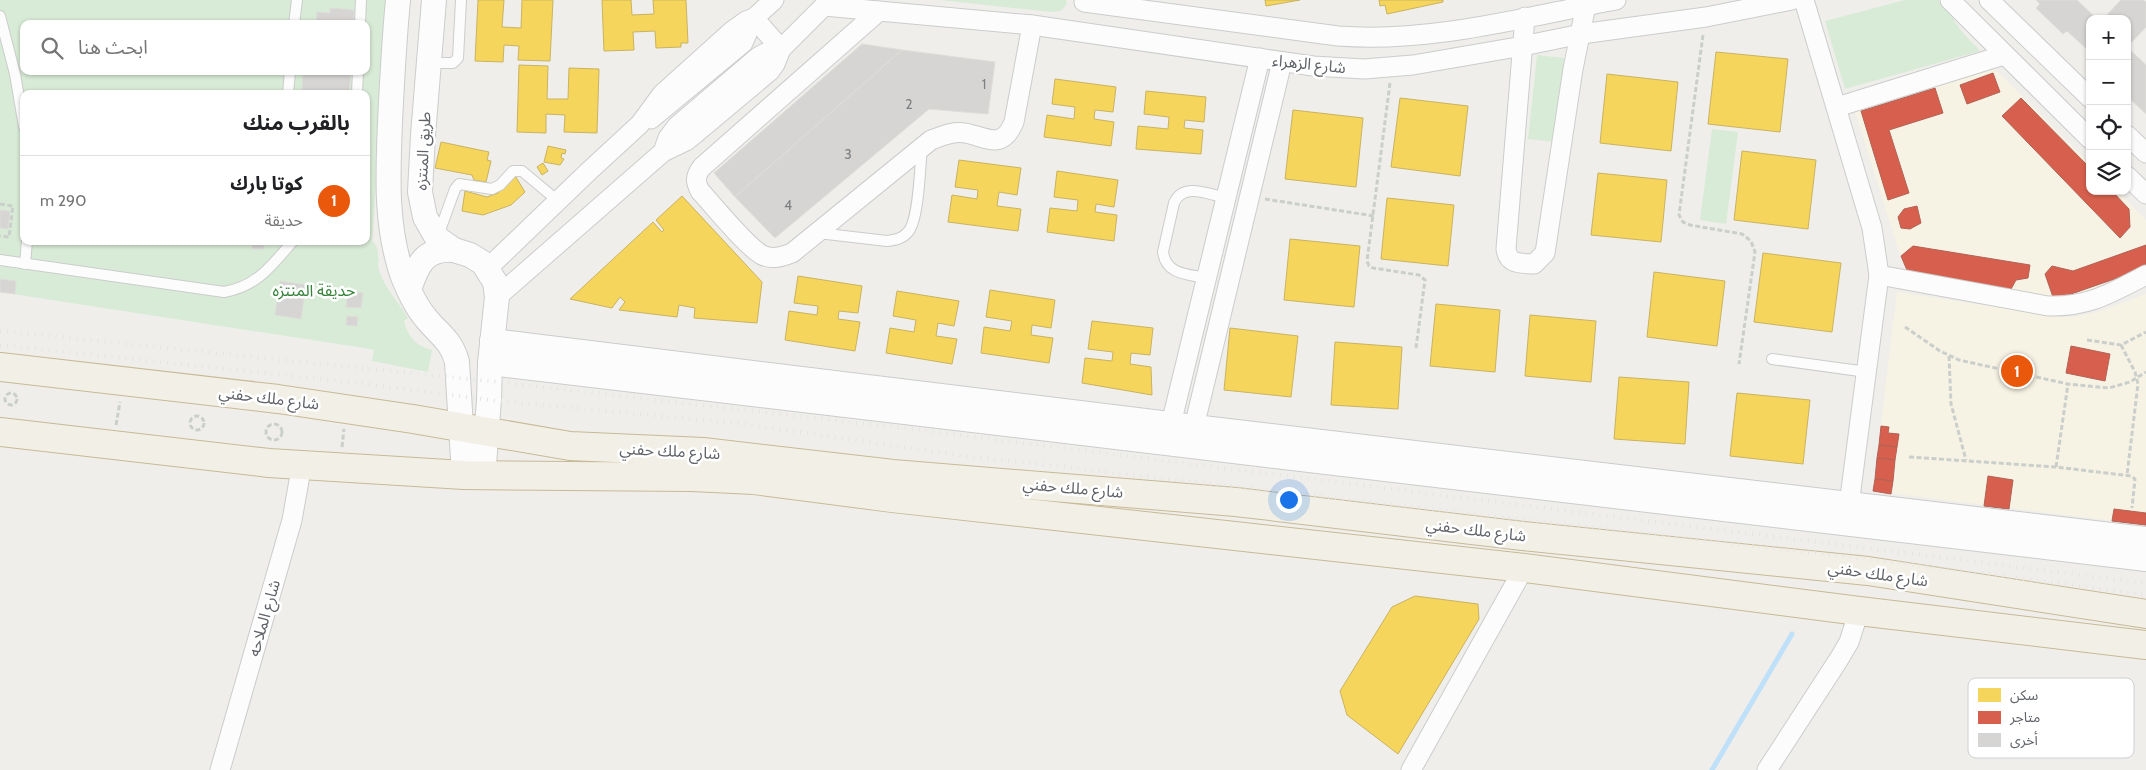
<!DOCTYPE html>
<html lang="ar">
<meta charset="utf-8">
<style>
body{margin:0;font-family:Cabin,"Noto Sans Arabic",sans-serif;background:#f2f2f2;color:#202124;direction:rtl}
.controls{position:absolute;right:15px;top:15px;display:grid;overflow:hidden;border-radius:10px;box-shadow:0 1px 4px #0004}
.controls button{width:45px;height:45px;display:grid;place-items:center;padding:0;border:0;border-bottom:1px solid #e0e0e0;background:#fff;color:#202124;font:25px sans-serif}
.you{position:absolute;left:1288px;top:499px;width:18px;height:18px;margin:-12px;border:4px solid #fff;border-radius:50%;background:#1a73e8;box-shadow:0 0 0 8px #1a73e833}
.badge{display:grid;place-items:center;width:32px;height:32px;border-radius:50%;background:#ea580c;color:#fff;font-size:16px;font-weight:700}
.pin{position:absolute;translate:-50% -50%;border:2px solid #fff;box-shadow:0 1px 5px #0006}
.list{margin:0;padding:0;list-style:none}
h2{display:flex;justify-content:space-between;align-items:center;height:65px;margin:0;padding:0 20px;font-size:21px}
h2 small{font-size:16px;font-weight:400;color:#757577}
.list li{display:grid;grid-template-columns:32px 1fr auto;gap:15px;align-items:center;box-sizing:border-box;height:90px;padding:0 20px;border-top:1px solid #e0e0e0}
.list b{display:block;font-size:19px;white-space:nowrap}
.list p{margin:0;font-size:16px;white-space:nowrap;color:#757577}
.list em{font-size:16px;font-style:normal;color:#757577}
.icon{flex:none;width:28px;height:28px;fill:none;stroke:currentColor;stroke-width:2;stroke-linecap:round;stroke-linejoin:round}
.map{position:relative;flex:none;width:2146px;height:770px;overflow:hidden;direction:ltr}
.search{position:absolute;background:#fff;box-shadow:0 1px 4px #0004;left:20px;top:20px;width:350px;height:55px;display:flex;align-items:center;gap:12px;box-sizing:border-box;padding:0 18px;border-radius:10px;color:#757577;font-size:19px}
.panel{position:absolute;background:#fff;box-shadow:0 1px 4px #0004;left:20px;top:90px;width:350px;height:155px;border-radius:10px;direction:rtl}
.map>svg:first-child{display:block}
</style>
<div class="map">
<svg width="2146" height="770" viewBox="0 0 2146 770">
<rect width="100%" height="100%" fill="#efeeea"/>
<g fill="#f7f3e4">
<path d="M1995,69L2090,164V191H2117L2146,220V266L2062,303L1907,277L1855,111Z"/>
<path d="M1897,292L2063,317H2074L2101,311L2146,294V525L1873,491Z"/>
</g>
<g fill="#d8ebd6" fill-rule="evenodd">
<path d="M0,0H389L372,241C381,247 377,261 379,270C384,287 399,303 408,318L404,321C408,337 416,346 432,350L428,372L372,361L374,350L364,348L0,292ZM24,24H366V71H24ZM24,94H366V241H24Z"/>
<path d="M940,0H1066L1067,4L1061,11L1051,12Z"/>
<path d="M1905,0H1938C1948,5 1951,16 1957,25C1963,34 1973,43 1980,51L1845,89L1825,21Z"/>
<path d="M1537,55L1564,58L1555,142L1528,139Z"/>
<path d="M1712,129L1738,132L1726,224L1700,220Z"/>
</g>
<g fill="#f6d55c" stroke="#c9b360">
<path d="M478,0H504L502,27L521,28L522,0H553L550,61L518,60L519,46L504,45L503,62L475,61Z"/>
<path d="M602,0H631L632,15L654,14L653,0H686L688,43H681V47L656,48L655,31L633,32L634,50L604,51Z"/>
<path d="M1265,0H1300L1266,6Z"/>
<path d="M1379,0H1443V2L1387,14L1385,5L1380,6Z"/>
<path d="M1716,52L1788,59L1780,132L1708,124Z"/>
<path d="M519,65L548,66L547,99H568L569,68L599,69L597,133L564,132L565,115L546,114V133L517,132Z"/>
<path d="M1607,74L1678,82L1671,151L1600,143Z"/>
<path d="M1055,79L1116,87L1113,112L1095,110L1094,119L1114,122L1111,146L1044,137L1047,115L1074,119L1075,107L1052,104Z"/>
<path d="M1146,91L1206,97L1204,122L1185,120L1184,128L1203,130L1201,154L1136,149L1138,126L1168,129L1169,117L1144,114Z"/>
<path d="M1400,98L1468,106L1460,176L1391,167Z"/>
<path d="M1293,110L1363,118L1356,187L1285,179Z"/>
<path d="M441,142L489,152L487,160L491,161L486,182L474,180L472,175L435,168Z"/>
<path d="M548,146L566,150L565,154L562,153L561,158L564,159L560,165L544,162Z"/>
<path d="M1742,151L1816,160L1808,229L1734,220Z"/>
<path d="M959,160L1021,168L1017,195L999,192L997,206L1021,209L1018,231L948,222L952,195L977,199L978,190L955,187Z"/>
<path d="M543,163L548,171L542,175L537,167Z"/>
<path d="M1057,171L1118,180L1114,207L1096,204L1095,212L1117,215L1114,241L1047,232L1050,208L1077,211L1078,200L1054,197Z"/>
<path d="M1598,173L1667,180L1661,242L1591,235Z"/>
<path d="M514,174L525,192L511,205L483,215L462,211L465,191L487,197L498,193Z"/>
<path d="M682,196L762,282L757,323L694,318L695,308L679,305L677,317L619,310L625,302L620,297L612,308L570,299L653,222L662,232L664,230L656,220Z"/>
<path d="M1387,198L1454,205L1448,266L1381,259Z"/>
<path d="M1290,239L1360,246L1354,307L1284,300Z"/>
<path d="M1763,253L1841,263L1832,332L1754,322Z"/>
<path d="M1654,272L1725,281L1717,346L1647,337Z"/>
<path d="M798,276L862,286L858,313L839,311L838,319L860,322L855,351L785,340L789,311L817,315L818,306L794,303Z"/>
<path d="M990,290L1055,300L1051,328L1032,325L1031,335L1053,338L1049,363L981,353L984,327L1010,331L1012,321L986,317Z"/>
<path d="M897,291L959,301L954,326L938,323L936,336L957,339L952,364L886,353L890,328L914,332L916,320L893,316Z"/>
<path d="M1436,304L1500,310L1495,372L1430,366Z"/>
<path d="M1530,315L1596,321L1591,382L1525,376Z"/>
<path d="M1092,321L1153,328L1150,355L1131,353L1130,364L1151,367L1152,395L1082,383L1085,358L1112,361L1113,352L1088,349Z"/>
<path d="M1230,328L1298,336L1291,397L1224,390Z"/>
<path d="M1335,342L1402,347L1398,409L1331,405Z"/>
<path d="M1619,377L1689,382L1685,444L1614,439Z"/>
<path d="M1737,393L1810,400L1803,464L1730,456Z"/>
<path d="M1415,596L1478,604L1479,619L1398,754L1347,715L1340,691L1392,607Z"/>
</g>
<g fill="#d6604d" stroke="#b26155">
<path d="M1993,73L2000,92L1967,104L1960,85Z"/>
<path d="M1935,88L1943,113L1889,130L1909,193L1888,200L1861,111Z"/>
<path d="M2021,98L2090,168V191H2112L2129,209L2130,227L2120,238L2002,116Z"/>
<path d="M1917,206L1921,223L1910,229L1901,228L1898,217L1904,209Z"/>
<path d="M2146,245V268L2054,300L2045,274L2052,266L2073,271Z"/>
<path d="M1913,246L2030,265L2028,278L2016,280L2010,291L1909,275L1901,256Z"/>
<path d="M2071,346L2110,354L2105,381L2066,373Z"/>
<path d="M1881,426L1889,427L1888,433L1899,434L1897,447L1879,445Z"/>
<path d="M1879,445L1897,447L1895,460L1877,458Z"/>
<path d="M1877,458L1895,460L1893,481L1875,479Z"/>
<path d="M1988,476L2013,480L2009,509L1984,506Z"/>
<path d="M1875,479L1893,481L1891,494L1873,491Z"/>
<path d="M2114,509L2146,513V525L2112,521Z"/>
</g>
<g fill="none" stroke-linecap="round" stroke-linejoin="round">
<path stroke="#bfe0f9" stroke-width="5" d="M1712,770L1792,634"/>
</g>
<g fill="#d6d5d3" stroke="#deddd9">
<path d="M2036,0H2077L2097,19H2090V52L2067,31L2063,34L2036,8L2040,4Z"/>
<path d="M2121,0H2143L2146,2V27L2130,44L2127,41V19H2103Z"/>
<path d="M330,8L354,10L353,23L316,24L317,12L330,13Z"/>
<path d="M862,44L902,50L735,197L714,173Z"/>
<path d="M2127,47L2146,65V114L2127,96Z"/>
<path d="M902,50L995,62L988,114L929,109L775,238L735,197Z"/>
<path d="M303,71H351L349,94H312L302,92Z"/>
<path d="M0,210L10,211L8,229L0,228Z"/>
<rect x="252" y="241" width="12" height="8"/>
<path d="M0,279L16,281L15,294L0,292Z"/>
<path d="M280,281L306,285L301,319L275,315Z"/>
<path d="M348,291L363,293L361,308L346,307Z"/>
<path d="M347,316L358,317L357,326L346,325Z"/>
</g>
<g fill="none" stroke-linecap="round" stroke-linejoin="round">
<defs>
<g id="service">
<path d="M0,16L15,74L24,127"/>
<path d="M294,24L297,0"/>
<path d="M360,24L361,0"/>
<path d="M430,63H453L458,58L461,0"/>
<path d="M288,94L290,71"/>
<path d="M357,94L358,71"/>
<path d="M818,233L887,241C895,240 902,239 908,232C919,220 920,166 922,147"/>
<path d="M438,236L455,189L459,184L492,189L500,185L513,171H522L558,201"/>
<path d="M0,260L224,292C258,286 272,265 293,241"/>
<path d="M25,264L27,241"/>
<path d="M1206,278C1188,274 1166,275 1163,252L1174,203C1183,182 1208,194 1226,198"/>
<path d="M1772,359L1867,372"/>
</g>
<g id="minor">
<path d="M1804,0L1872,228L1879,275L1849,505"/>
<path d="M1950,0L2090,139"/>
<path d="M1989,0L2090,98"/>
<path d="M1084,2L1338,36C1432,43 1524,17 1616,0"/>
<path d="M824,6L1032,25L1313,66L1364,69L1413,65L1523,46L1581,34L1706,17L1792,0"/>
<path d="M879,11L702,167C695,176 695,181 700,191C714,206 746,246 762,255C772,260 782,257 792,253L931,140C942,136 953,131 965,133C987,137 1002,151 1014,122L1032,25"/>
<path d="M1525,17L1506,249C1508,265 1521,263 1534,264L1545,253L1573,69L1586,5"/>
<path d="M754,18L781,49"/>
<path d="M1837,107L2004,55"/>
<path d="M651,119L743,43L754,18"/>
<path d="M2127,135L2146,153"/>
<path d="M663,152L668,138L677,126L758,57L765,53L781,49"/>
<path d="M2127,176L2146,194"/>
<path d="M488,268L588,172L640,124L662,94L732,31L746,21L754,18L774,0"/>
<path d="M1879,275L2048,306C2089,307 2111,293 2146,275"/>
<path d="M497,297L663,152L686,141L696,133L770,71L775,64L781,49L830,0"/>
<path d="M1171,424L1260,58"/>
<path d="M1194,427L1282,62"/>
<path d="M220,770L292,520L302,464"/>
<path d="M1411,770L1524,568"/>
<path d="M1767,770L1839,659L1849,642L1859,611"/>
</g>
<g id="tertiary">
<path d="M398,0C394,41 392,81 390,122C388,174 385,226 403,277C409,291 415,305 425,317C438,334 451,339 457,362L464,475"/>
<path d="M434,0L423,135L420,192L425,217L437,238L454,250L470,255L483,263L495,282L497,297L490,363L489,400L483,477"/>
<path d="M409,290C417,265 424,248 454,250"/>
<path d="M492,341L1194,427L2146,539"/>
<path d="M490,363L2146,559"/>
</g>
<g id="trunk">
<path d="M0,367L278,399L413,419L570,446L703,452L893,474L1236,502L1523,536L1868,571L2146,614"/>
<path d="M0,432L269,463L464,475L692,477L754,480L892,498L1524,568L1859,611L2146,645"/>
</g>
</defs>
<use href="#service" stroke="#cbcccc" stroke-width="12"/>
<use href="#minor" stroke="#cbcccc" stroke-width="21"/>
<use href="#tertiary" stroke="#cbcccc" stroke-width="26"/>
<use href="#trunk" stroke="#c8b996" stroke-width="30"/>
<g stroke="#cacfcc" stroke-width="3" stroke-dasharray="5 2.5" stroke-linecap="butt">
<path d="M1703,35L1679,215L1683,222L1690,225L1742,234L1751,241L1755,252L1739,364"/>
<path d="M1390,83L1367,261L1369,266L1373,268L1419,275L1425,280L1416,348"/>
<path d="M1265,199L1374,216"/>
<path d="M0,204L13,206L9,237L0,236"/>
<path d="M1905,327L1940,351L1959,360L2068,384L2109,388L2130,382L2146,372"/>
<path d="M2087,340L2121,345L2146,332"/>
<path d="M2121,345L2135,372L2138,384L2127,475"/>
<path d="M1949,356L1951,404L1966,460"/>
<circle cx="11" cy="399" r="6"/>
<circle cx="197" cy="423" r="7"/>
<circle cx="274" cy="432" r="8"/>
<path d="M116,425L120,402"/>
<path d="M342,447L344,429"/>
<path d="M1909,457L2056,467L2131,476L2135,479L2132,508"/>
<path d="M2056,467L2068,384"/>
</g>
<use href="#service" stroke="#fdfcfc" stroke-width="10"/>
<use href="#minor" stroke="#fdfcfc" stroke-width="19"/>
<use href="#tertiary" stroke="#fdfcfc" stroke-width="24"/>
<use href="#trunk" stroke="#f2f0e6" stroke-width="28"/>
<g stroke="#e4e4e4" stroke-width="4" stroke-dasharray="1 6" stroke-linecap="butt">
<path d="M0,331L490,381L903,428L2146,583"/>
<path d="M0,345L358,383L489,400L735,423L959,455L1901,563L2146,595"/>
</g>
</g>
<g text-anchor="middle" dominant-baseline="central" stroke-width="5" stroke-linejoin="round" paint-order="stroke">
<g font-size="14" fill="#7e8184">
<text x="984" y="84">1</text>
<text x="909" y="104">2</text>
<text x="848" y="154">3</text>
<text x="788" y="205">4</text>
</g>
<g font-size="16" fill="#5f6368" stroke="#fff">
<text transform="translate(1309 64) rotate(6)">شارع الزهراء</text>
<text transform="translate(423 151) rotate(-87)">طريق المنتزه</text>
<text transform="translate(269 398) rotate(7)">شارع ملك حفني</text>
<text transform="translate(670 451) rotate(3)">شارع ملك حفني</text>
<text transform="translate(1073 488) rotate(5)">شارع ملك حفني</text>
<text transform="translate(1476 530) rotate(7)">شارع ملك حفني</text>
<text transform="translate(1878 574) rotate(8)">شارع ملك حفني</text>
<text transform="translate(264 618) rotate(-74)">شارع الملاحه</text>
</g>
<g font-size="16" fill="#348238" stroke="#fff">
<text x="314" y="290">حديقة المنتزه</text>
</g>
</g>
<rect x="1968" y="678" width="166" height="80" rx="8" fill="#fff" stroke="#cfd0d2" stroke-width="1"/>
<rect x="1978" y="688" width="23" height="14" fill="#f6d55c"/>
<rect x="1978" y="711" width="23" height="13" fill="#d6604d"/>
<rect x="1978" y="733" width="23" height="14" fill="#d6d5d3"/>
<g font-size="14" fill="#5f6368">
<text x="2010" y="700">سكن</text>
<text x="2010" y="722">متاجر</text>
<text x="2010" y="745">أخرى</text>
</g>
</svg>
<div class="controls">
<button>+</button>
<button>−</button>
<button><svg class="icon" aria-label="locate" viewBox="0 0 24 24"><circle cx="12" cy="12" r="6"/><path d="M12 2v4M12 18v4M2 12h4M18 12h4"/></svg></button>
<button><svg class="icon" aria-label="layers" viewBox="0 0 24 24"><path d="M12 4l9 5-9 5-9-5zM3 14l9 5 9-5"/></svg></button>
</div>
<div class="you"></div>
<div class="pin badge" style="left:2017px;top:371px">1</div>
<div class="search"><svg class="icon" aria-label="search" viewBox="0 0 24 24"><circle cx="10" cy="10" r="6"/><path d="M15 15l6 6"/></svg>ابحث هنا</div>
<section class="panel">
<h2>بالقرب منك<small></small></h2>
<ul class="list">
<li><span class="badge">1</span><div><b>كوتا بارك</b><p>حديقة</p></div><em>290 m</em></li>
</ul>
</section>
</div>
